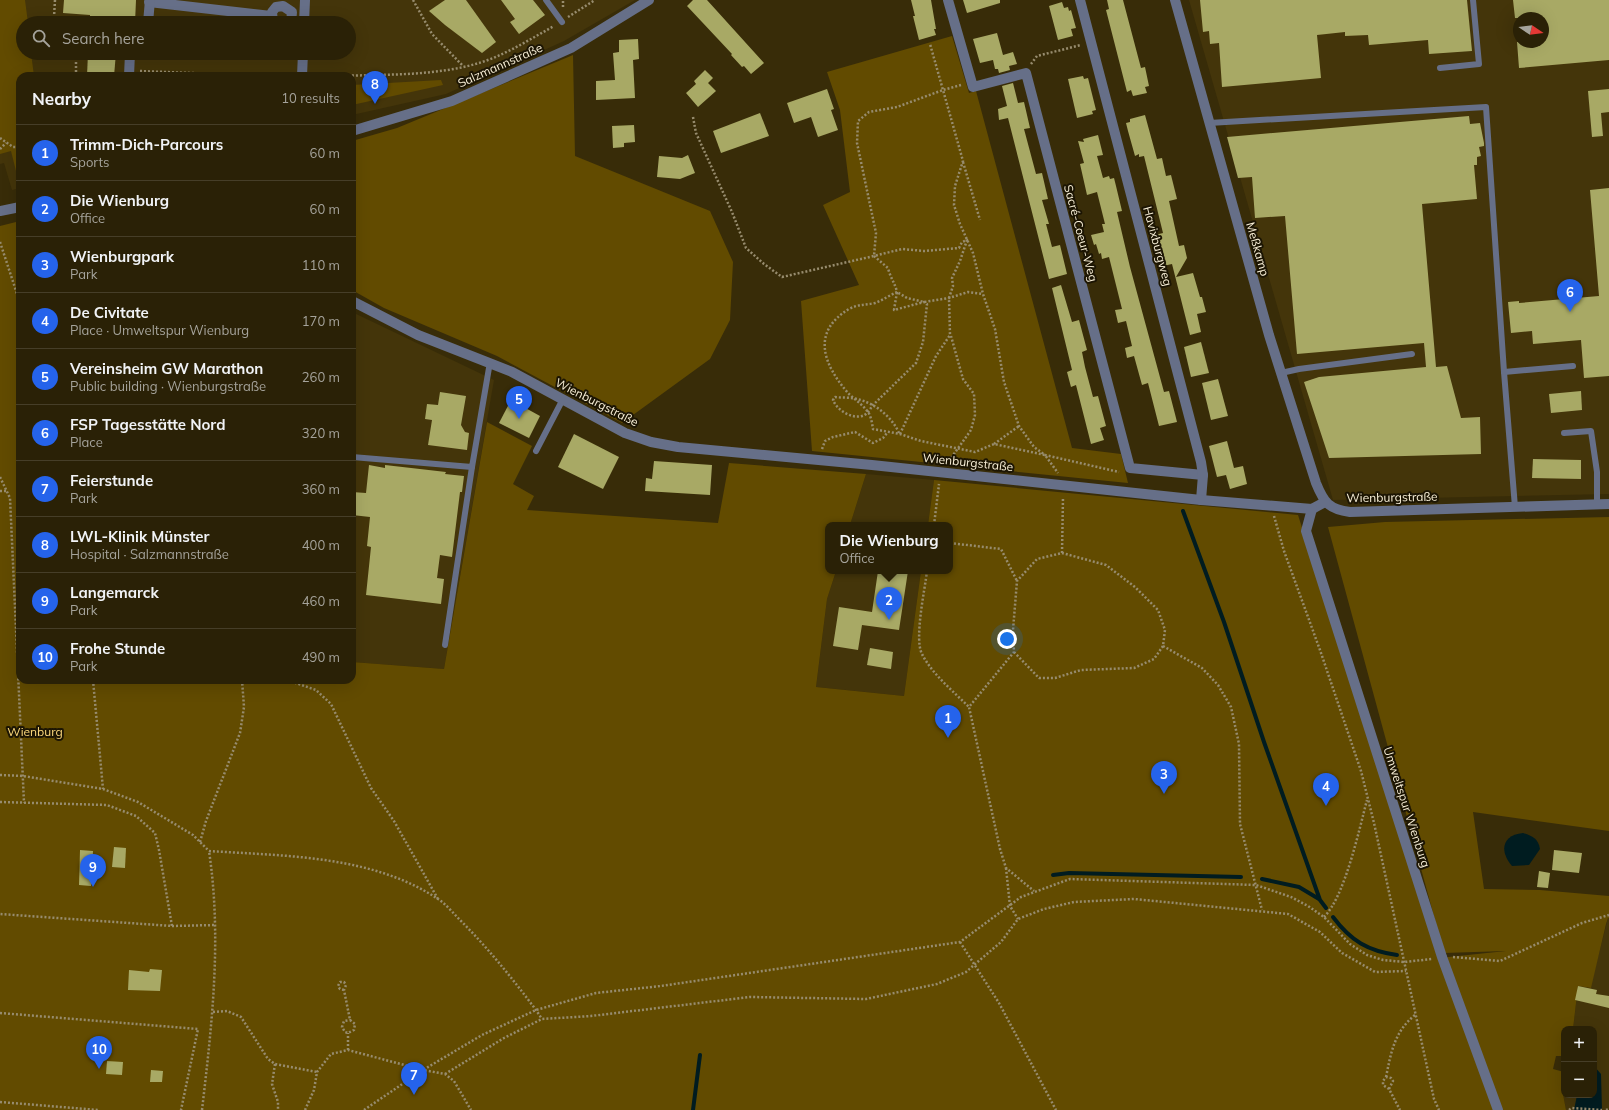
<!DOCTYPE html>
<meta charset="utf-8">
<style>
body{margin:0;font-family:Mulish,sans-serif;background:#362e14;color:#f1f3f6}
.controls{position:absolute;right:12px;bottom:12px;display:grid;overflow:hidden;border-radius:8px;box-shadow:0 4px 16px #0002}
.controls button{width:36px;height:36px;display:grid;place-items:center;padding:0;border:0;border-bottom:1px solid #463e28;background:#2a2106;color:#f1f3f6;font:20px sans-serif}
.compass{position:absolute;left:1513px;top:12px;width:36px;height:36px;border-radius:50%;background:#2a2106;box-shadow:0 4px 16px #0002;rotate:103deg}
.you{position:absolute;left:1007px;top:639px;width:14px;height:14px;margin:-10px;border:3px solid #fff;border-radius:50%;background:#1a73e8;box-shadow:0 0 0 6px #1a73e833}
.badge{display:grid;place-items:center;width:26px;height:26px;border-radius:50%;background:#2563eb;color:#fff;font-size:13px;font-weight:700}
.pin{position:absolute;translate:-50% -33px;filter:drop-shadow(0 1px 2px #0008)}
.pin::after{content:'';position:absolute;top:21px;width:14px;height:12px;background:inherit;clip-path:polygon(0 0,100% 0,50% 100%)}
.popup{position:absolute;left:825px;top:522px;width:128px;height:52px;box-sizing:border-box;display:grid;place-content:center;border-radius:8px;background:#2a2106;filter:drop-shadow(0 1px 3px #0005);font-size:13px;white-space:nowrap;color:#a5a39b}
.popup b{font-size:15px;color:#f1f3f6}
.popup::after{content:'';position:absolute;left:50%;top:100%;margin-left:-8px;border:8px solid transparent;border-top-color:#2a2106}
.list{margin:0;padding:0;list-style:none}
h2{display:flex;justify-content:space-between;align-items:center;height:52px;margin:0;padding:0 16px;font-size:17px}
h2 small{font-size:13px;font-weight:400;color:#a5a39b}
.list li{display:grid;grid-template-columns:26px 1fr auto;gap:12px;align-items:center;box-sizing:border-box;height:56px;padding:0 16px;border-top:1px solid #463e28}
.list b{display:block;font-size:15px;white-space:nowrap}
.list p{margin:0;font-size:13px;white-space:nowrap;color:#a5a39b}
.list em{font-size:13px;font-style:normal;color:#a5a39b}
.icon{flex:none;width:22px;height:22px;fill:none;stroke:currentColor;stroke-width:2;stroke-linecap:round;stroke-linejoin:round}
.map{position:relative;flex:none;width:1609px;height:1110px;overflow:hidden}
.search{position:absolute;background:#2a2106;box-shadow:0 4px 16px #0002;left:16px;top:16px;width:340px;height:44px;display:flex;align-items:center;gap:10px;box-sizing:border-box;padding:0 14px;border-radius:22px;color:#a5a39b;font-size:15px}
.panel{position:absolute;background:#2a2106;box-shadow:0 4px 16px #0002;left:16px;top:72px;width:340px;height:612px;border-radius:12px}
.map>svg:first-child{display:block}
</style>
<div class="map">
<svg width="1609" height="1110" viewBox="0 0 1609 1110">
<rect width="100%" height="100%" fill="#382c08"/>
<g fill="#44350a" fill-rule="evenodd">
<path d="M0,0H635L564,41L446,94L352,115V76H20V188L12,190L4,163L0,164ZM23,23H349V53H23Z"/>
<path d="M1189,0H1609V494L1333,500ZM1519,18H1543V42H1519Z"/>
<path d="M352,312L494,380L444,669L352,662Z"/>
<path d="M866,474L934,480L928,525H850Z"/>
<path d="M836,571H921L904,696L816,687L827,599Z"/>
<path d="M1608,918H1609V1110H1566L1563,1094L1564,1077V1095H1594V1029H1573L1578,986L1590,988Z"/>
</g>
<g fill="#624b00">
<path d="M0,0H25L28,23H23V53H31L34,76H20V178L18,179L11,151L0,154Z"/>
<path d="M952,36L969,93L976,91L1072,448L1121,454L1128,483L812,451L801,301L859,285L823,205L850,192L840,110L827,72Z"/>
<path d="M573,55L575,156L710,211L733,262L730,320L710,359L622,423L497,356L384,308L352,290V141L397,128Z"/>
<path d="M441,80L443,85L352,105V85Z"/>
<path d="M20,221V680H352V662L444,669L487,422L532,446L513,484L534,496L527,510L718,523L729,463L866,474L850,525H828V571H836L827,599L816,687L904,696L921,571H950V525H928L934,480L1298,515L1439,958L1506,951L1444,953L1328,527L1385,522L1609,517V831L1473,812L1484,889L1540,890L1609,896V918H1608L1606,924L1591,988L1578,986L1573,1029H1564V1056H1556L1553,1069L1564,1072L1563,1094L1566,1110H0V226Z"/>
</g>
<g fill="#001c20">
<path d="M1523,833C1532,836 1538,838 1540,849L1529,865L1512,866C1499,851 1502,835 1523,833Z"/>
<path d="M1594,1066L1601,1074L1602,1110H1574L1577,1095H1594Z"/>
</g>
<g fill="none" stroke-linecap="round" stroke-linejoin="round">
<g stroke="#001c20" stroke-width="4">
<path d="M1183,511L1224,622L1264,742L1320,900L1326,908"/>
<path d="M1053,875L1069,873L1241,877"/>
<path d="M1262,879L1299,887L1319,899"/>
<path d="M1333,917C1351,941 1368,951 1397,955"/>
<path d="M693,1110L700,1055"/>
</g>
</g>
<g fill="#a8a965">
<path d="M64,0H136L135,23H90V15L63,13Z"/>
<path d="M445,0H466L496,42L482,53L445,25L429,11Z"/>
<path d="M501,0H533L545,15L519,34L510,22L515,19Z"/>
<path d="M693,0H707L764,63L751,74L744,66L742,67L731,55L732,54L687,6Z"/>
<path d="M911,0H931L936,29H934L936,35L919,40L913,16H915Z"/>
<path d="M963,0H1000V3L967,13Z"/>
<path d="M1107,0H1123L1141,68L1145,67L1149,86L1145,87L1147,93L1133,96L1131,90L1127,92L1106,10L1109,9Z"/>
<path d="M1200,0H1467L1472,51L1429,54L1428,40L1369,45L1368,35L1345,36V32L1317,35L1321,78L1222,87L1219,43L1210,44L1209,31L1203,32Z"/>
<path d="M1513,0H1609V60L1519,68L1517,42H1543V18H1515Z"/>
<path d="M1062,2L1064,8L1068,7L1069,11L1071,10L1076,28L1071,29L1073,36L1058,40L1049,6Z"/>
<path d="M997,33L1003,55L1013,52L1017,64L1009,66L1010,70L999,73L998,69H995L993,60L980,63L973,39Z"/>
<path d="M638,39L639,59L633,60L635,98L596,100V81L615,80L613,53L619,52V40Z"/>
<path d="M88,53H116L114,76H87Z"/>
<path d="M705,70L713,78L708,83L716,91L698,107L686,93L696,84L694,81Z"/>
<path d="M1083,76L1084,79L1088,78L1096,110L1092,111L1093,114L1077,118L1068,79Z"/>
<path d="M1013,83L1018,103L1024,102L1030,128L1024,129L1036,174L1042,173L1048,199L1042,200L1049,224H1046L1052,247L1060,245L1067,274L1049,279L1008,118L999,120L998,109L1007,106L1002,86Z"/>
<path d="M827,89L834,109L831,110L838,130L818,137L811,117L794,123L787,103Z"/>
<path d="M1609,89V112L1601,113L1603,136L1592,137L1588,91Z"/>
<path d="M760,113L769,136L721,153L713,131Z"/>
<path d="M1145,115L1157,159L1162,158L1166,176L1171,175L1177,199L1169,201L1179,246L1184,245L1187,258L1176,277L1193,273L1200,297H1202L1206,312L1197,314L1201,332L1190,335L1172,264L1163,266L1156,243L1155,235L1163,233L1144,156L1139,157V154L1135,156L1128,131L1126,123L1130,122V119Z"/>
<path d="M1469,116L1470,124L1480,123L1484,143V146L1479,147L1481,156L1477,157V165H1474L1477,199L1422,204L1436,367L1447,366L1461,418L1480,417L1481,454L1329,458L1304,382L1319,377L1426,367L1424,343L1297,354L1285,216L1255,218L1252,177L1238,178L1227,137Z"/>
<path d="M634,125L635,142L624,143V147L613,148L612,126Z"/>
<path d="M1098,135L1103,155L1097,156L1103,178L1109,176L1110,179L1114,178L1116,186L1122,211L1117,212L1130,267L1164,392L1169,391L1175,414L1177,422L1159,426L1148,383L1142,385L1134,356L1127,358L1125,348L1132,346L1126,321L1118,323L1115,310L1122,309L1109,257L1102,259L1101,253L1099,254L1096,244L1094,245L1091,235L1104,232L1102,224H1105L1097,192L1087,195L1080,164L1084,163L1078,141L1084,142L1083,139Z"/>
<path d="M688,155L695,173L680,179L657,177L659,156L682,158Z"/>
<path d="M1609,188V376L1584,378L1581,340L1533,344L1532,331L1511,333L1508,302L1519,301V303L1599,296L1590,190Z"/>
<path d="M1061,285L1072,322L1079,320L1087,350L1082,352L1085,367L1093,397L1098,396L1106,426L1100,428L1104,440L1091,444L1076,385L1071,387L1067,372L1072,370L1052,288Z"/>
<path d="M1201,342L1209,373L1191,377L1184,347Z"/>
<path d="M1218,379L1228,416L1211,420L1202,383Z"/>
<path d="M1581,391L1582,410L1551,413L1549,394Z"/>
<path d="M440,392L466,396L461,425L465,432L469,433L467,450L428,445L432,420L425,419L427,404L438,405Z"/>
<path d="M511,400L540,416L529,438L499,423Z"/>
<path d="M574,434L619,457L603,489L558,467Z"/>
<path d="M1227,441L1234,468L1243,466L1247,484L1230,489L1226,475L1217,477L1209,446Z"/>
<path d="M1533,459L1581,460V479L1532,478Z"/>
<path d="M654,461L712,465L710,495L645,491L646,478L652,479Z"/>
<path d="M369,465L385,468V465L446,472L445,474L464,476L462,492H460L452,557L440,555L437,578L444,579L441,604L366,595L371,547L367,546L370,517L352,515V492L366,493Z"/>
<path d="M878,571H908L899,630L862,625L858,650L833,646L839,607L872,612Z"/>
<path d="M870,648L893,652L891,669L867,665Z"/>
<path d="M114,847L126,848L125,868L112,867Z"/>
<path d="M80,850L93,851L91,886L79,885Z"/>
<path d="M1554,850L1582,853L1579,873L1552,870Z"/>
<path d="M1539,871L1550,873L1548,888L1537,887Z"/>
<path d="M150,969L162,970L160,991L128,990L129,970L149,972Z"/>
<path d="M1578,986L1597,990L1596,994L1609,996V1008L1575,1000Z"/>
<path d="M107,1061L123,1062L122,1075L106,1074Z"/>
<path d="M151,1070L163,1071L162,1082H150Z"/>
</g>
<g fill="none" stroke-linecap="round" stroke-linejoin="round">
<g stroke="#978c6e" stroke-width="2.5" stroke-dasharray="2 2" stroke-linecap="butt">
<path d="M55,0L54,17L59,23"/>
<path d="M413,0L432,34L463,66"/>
<path d="M563,7V0"/>
<path d="M568,17L595,0"/>
<path d="M1031,64L1037,56L1081,45"/>
<path d="M140,71L268,76"/>
<path d="M76,76V53"/>
<path d="M340,76C391,74 453,77 500,55C518,47 536,36 554,26"/>
<path d="M961,85L943,90L963,161L955,186L954,205L960,224L973,253L983,294L995,329L1004,382L1019,426L1034,447L1045,455L1119,472"/>
<path d="M693,117L696,133L732,212L746,248L764,264L782,277L874,256L876,233L857,143L858,121L869,112L897,107L943,90L930,44"/>
<path d="M0,138L13,147H20"/>
<path d="M0,149L6,143"/>
<path d="M963,162L980,220"/>
<path d="M0,242L20,303"/>
<path d="M899,433C892,417 875,403 857,399C850,397 842,398 835,397L833,400C837,410 851,419 862,416C867,415 870,409 873,405L916,363L923,342L927,304L924,302L894,310L897,292L907,298L924,302L949,298L968,292L983,294"/>
<path d="M900,434L936,356L950,335L949,298L953,286L952,278L960,261L967,240L962,242L959,248L924,251L902,249L874,256L888,268C890,277 895,283 897,292C890,295 883,300 875,303C866,305 858,304 849,309C811,332 823,364 848,393C854,399 862,404 868,412C871,416 872,423 873,429L900,434L921,441L975,452L994,444L1045,455L1058,473"/>
<path d="M994,444L1019,426"/>
<path d="M822,449L825,441L833,437L855,432L873,443L883,438L887,433"/>
<path d="M949,461L971,430L975,415L974,394L963,379L951,336"/>
<path d="M0,477L10,498L24,803"/>
<path d="M0,491H7"/>
<path d="M1274,516L1284,551L1320,650L1361,771L1374,823L1434,1099L1439,1110"/>
<path d="M934,525L939,484"/>
<path d="M950,543L1001,549L1017,581"/>
<path d="M1062,553L1063,497"/>
<path d="M927,571C925,589 914,639 922,654C932,674 953,691 969,707"/>
<path d="M1163,646L1202,668L1218,685L1231,707L1239,744L1240,824L1262,910"/>
<path d="M1014,652L1039,678H1055L1081,670L1134,668L1154,659L1163,646L1165,630L1158,610L1135,587L1106,565L1062,553L1037,559L1017,581L1013,630L1014,652L969,707L1000,849L1006,868L1034,891"/>
<path d="M93,680L103,789"/>
<path d="M287,680L316,690L331,704L371,788L394,821L438,899"/>
<path d="M0,775L23,776L103,789L138,802L193,835L209,851"/>
<path d="M0,802L107,805L136,816L155,833L159,850L172,926L0,914"/>
<path d="M200,842L206,821L240,733L244,707L242,680"/>
<path d="M209,851C284,856 372,855 438,899C446,904 453,913 460,920C488,948 512,978 536,1010L542,1019"/>
<path d="M1006,868L1010,906L1018,919"/>
<path d="M1324,917C1345,896 1359,830 1367,800"/>
<path d="M172,926L216,925"/>
<path d="M960,942L999,1003L1056,1110"/>
<path d="M1453,957L1500,961L1582,923L1609,915"/>
<path d="M344,990L340,989L338,986L340,982H344L346,985L344,990L350,1020"/>
<path d="M213,1012L227,1011L241,1017L268,1059L275,1064L317,1072"/>
<path d="M0,1013L198,1029L181,1110"/>
<path d="M350,1020L355,1024L354,1030L348,1033L345,1032L342,1027L344,1021Z"/>
<path d="M348,1050V1033"/>
<path d="M275,1064L272,1084L278,1102V1110"/>
<path d="M445,1074L504,1038L542,1019L591,1016L750,997L866,999L937,984L966,972L974,965L1001,942L1018,919L1044,909L1074,902L1134,899L1288,914L1320,932L1342,953L1375,972L1406,971"/>
<path d="M1386,1077C1391,1053 1394,1032 1415,1015"/>
<path d="M1389,1089L1393,1081L1391,1078L1386,1077L1383,1081V1085L1389,1089L1400,1110"/>
<path d="M0,1102L98,1110"/>
<path d="M202,1110C212,1024 222,938 209,851"/>
<path d="M305,1110L314,1090L317,1072L331,1054L348,1050L423,1070L445,1074L454,1081L471,1110"/>
<path d="M364,1110L423,1070L482,1035L536,1010L596,993L661,986L960,942L1021,897L1070,879L1256,885L1291,897L1308,906L1324,917L1350,944L1367,955L1383,960L1404,962L1432,959"/>
<path d="M1569,1110L1572,1108L1602,1110"/>
<path d="M1606,1110L1609,1109"/>
</g>
<g stroke="#666f88" stroke-width="6">
<path d="M546,0L562,22"/>
<path d="M1440,68L1479,64L1473,0"/>
<path d="M1209,123L1486,107L1504,372L1515,507"/>
<path d="M1504,372L1573,366"/>
<path d="M1281,373L1299,369L1412,354"/>
<path d="M1564,433L1591,431L1597,472V504"/>
<path d="M536,451L563,399"/>
<path d="M352,457L472,467L490,362"/>
<path d="M445,645L472,467"/>
</g>
<g stroke="#666f88" stroke-width="10">
<path d="M948,0L973,87L1026,73L1130,468L1203,475"/>
<path d="M1080,0L1201,462L1203,475L1201,500"/>
<path d="M1175,0L1269,335L1316,483C1324,503 1329,509 1350,512L1609,504"/>
<path d="M149,2L271,16"/>
<path d="M148,23L150,0"/>
<path d="M273,23L272,12L276,7L283,6L292,12L291,23"/>
<path d="M304,23L305,0"/>
<path d="M129,76L130,53"/>
<path d="M302,76L303,53"/>
<path d="M352,131L452,101L571,48L649,0"/>
<path d="M0,211L20,207"/>
<path d="M352,301L418,335L512,372L625,433L651,442L678,447L872,465L1201,500L1312,509L1325,502"/>
<path d="M1312,509L1306,531L1442,957L1498,1110"/>
</g>
</g>
<g text-anchor="middle" dominant-baseline="central" stroke-width="4" stroke-linejoin="round" paint-order="stroke">
<g font-size="12" fill="#f8efd7" stroke="#1c1503">
<text transform="translate(500 65) rotate(-24)">Salzmannstraße</text>
<text transform="translate(1081 233) rotate(75)">Sacré-Coeur-Weg</text>
<text transform="translate(1158 246) rotate(75)">Havixburgweg</text>
<text transform="translate(1258 249) rotate(74)">Meßkamp</text>
<text transform="translate(597 402) rotate(27)">Wienburgstraße</text>
<text transform="translate(968 462) rotate(6)">Wienburgstraße</text>
<text transform="translate(1392 497) rotate(-1)">Wienburgstraße</text>
<text transform="translate(1407 807) rotate(72)">Umweltspur Wienburg</text>
</g>
<g font-size="12" fill="#ffdb7e" stroke="#1c1503">
<text x="35" y="731">Wienburg</text>
</g>
</g>
</svg>
<div class="controls">
<button>+</button>
<button>−</button>
</div>
<svg class="compass" viewBox="-18 -18 36 36"><path d="M0-13l5 13h-10z" fill="#e53935"/><path d="M0 13l5-13h-10z" fill="#a5a39b"/></svg>
<div class="you"></div>
<div class="pin badge" style="left:948px;top:738px">1</div>
<div class="pin badge" style="left:889px;top:620px">2</div>
<div class="popup"><b>Die Wienburg</b>Office</div>
<div class="pin badge" style="left:1164px;top:794px">3</div>
<div class="pin badge" style="left:1326px;top:806px">4</div>
<div class="pin badge" style="left:519px;top:419px">5</div>
<div class="pin badge" style="left:1570px;top:312px">6</div>
<div class="pin badge" style="left:414px;top:1095px">7</div>
<div class="pin badge" style="left:375px;top:104px">8</div>
<div class="pin badge" style="left:93px;top:887px">9</div>
<div class="pin badge" style="left:99px;top:1069px">10</div>
<div class="search"><svg class="icon" aria-label="search" viewBox="0 0 24 24"><circle cx="10" cy="10" r="6"/><path d="M15 15l6 6"/></svg>Search here</div>
<section class="panel">
<h2>Nearby<small>10 results</small></h2>
<ul class="list">
<li><span class="badge">1</span><div><b>Trimm-Dich-Parcours</b><p>Sports</p></div><em>60 m</em></li>
<li><span class="badge">2</span><div><b>Die Wienburg</b><p>Office</p></div><em>60 m</em></li>
<li><span class="badge">3</span><div><b>Wienburgpark</b><p>Park</p></div><em>110 m</em></li>
<li><span class="badge">4</span><div><b>De Civitate</b><p>Place · Umweltspur Wienburg</p></div><em>170 m</em></li>
<li><span class="badge">5</span><div><b>Vereinsheim GW Marathon</b><p>Public building · Wienburgstraße</p></div><em>260 m</em></li>
<li><span class="badge">6</span><div><b>FSP Tagesstätte Nord</b><p>Place</p></div><em>320 m</em></li>
<li><span class="badge">7</span><div><b>Feierstunde</b><p>Park</p></div><em>360 m</em></li>
<li><span class="badge">8</span><div><b>LWL-Klinik Münster</b><p>Hospital · Salzmannstraße</p></div><em>400 m</em></li>
<li><span class="badge">9</span><div><b>Langemarck</b><p>Park</p></div><em>460 m</em></li>
<li><span class="badge">10</span><div><b>Frohe Stunde</b><p>Park</p></div><em>490 m</em></li>
</ul>
</section>
</div>
